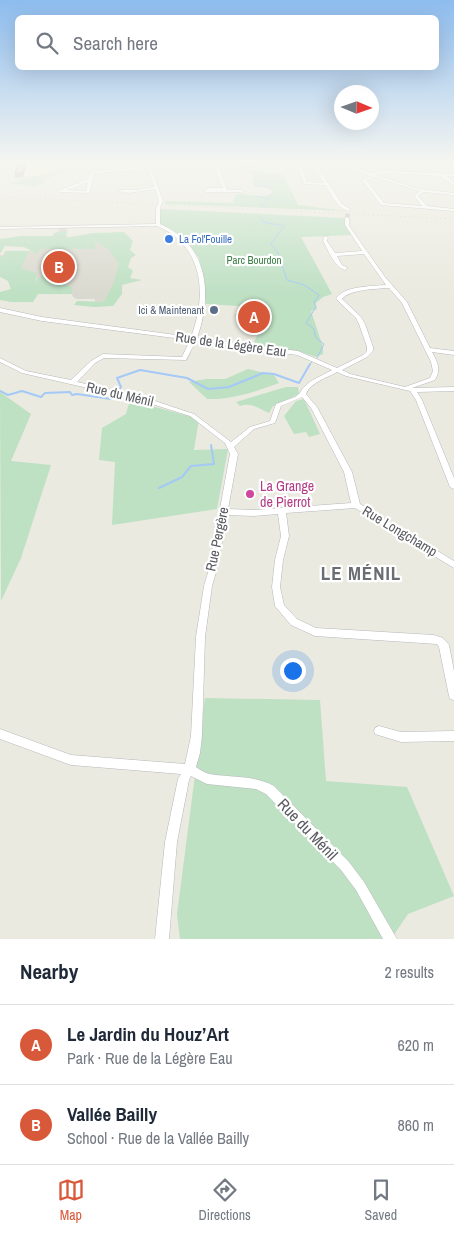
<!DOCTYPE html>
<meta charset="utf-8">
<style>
body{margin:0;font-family:"Archivo Narrow",sans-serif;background:#f2f2f3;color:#1f2937}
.compass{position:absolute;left:334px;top:85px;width:45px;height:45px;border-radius:50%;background:#fff;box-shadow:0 5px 20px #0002;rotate:92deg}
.you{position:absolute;left:292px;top:670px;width:18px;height:18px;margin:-12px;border:4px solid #fff;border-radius:50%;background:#1a73e8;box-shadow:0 0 0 8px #1a73e833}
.badge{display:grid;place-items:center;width:32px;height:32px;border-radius:50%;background:#d85939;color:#fff;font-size:16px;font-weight:700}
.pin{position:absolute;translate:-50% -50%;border:2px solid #fff;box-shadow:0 1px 5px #0006}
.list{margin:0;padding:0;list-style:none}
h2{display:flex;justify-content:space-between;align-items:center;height:65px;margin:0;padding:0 20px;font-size:21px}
h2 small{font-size:16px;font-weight:400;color:#747a83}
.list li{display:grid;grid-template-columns:32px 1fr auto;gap:15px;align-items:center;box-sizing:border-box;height:80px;padding:0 20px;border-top:1px solid #e0e1e3}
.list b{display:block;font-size:19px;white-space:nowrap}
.list p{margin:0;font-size:16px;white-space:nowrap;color:#747a83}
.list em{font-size:16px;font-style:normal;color:#747a83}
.icon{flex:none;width:28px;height:28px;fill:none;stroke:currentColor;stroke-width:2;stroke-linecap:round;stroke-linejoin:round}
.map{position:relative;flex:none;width:454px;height:939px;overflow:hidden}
.search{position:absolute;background:#fff;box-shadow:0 5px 20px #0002;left:15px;right:15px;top:15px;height:55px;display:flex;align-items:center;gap:12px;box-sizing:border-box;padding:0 18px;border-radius:8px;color:#747a83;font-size:19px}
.sheet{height:225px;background:#fff}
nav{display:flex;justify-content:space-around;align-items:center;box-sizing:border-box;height:70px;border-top:1px solid #e0e1e3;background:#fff;font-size:14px;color:#747a83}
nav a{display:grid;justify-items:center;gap:2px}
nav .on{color:#d85939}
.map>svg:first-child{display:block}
</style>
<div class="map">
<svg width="454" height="939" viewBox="0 0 454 939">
<rect width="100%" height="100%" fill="#ebeae0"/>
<path fill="#faf6d6" d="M26,163H72L35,176H24Z"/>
<path fill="#dad9cf" d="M68,227L65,237L123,235L119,263L109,302H95V299H77L73,297L72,294L32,293L37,278H18L0,270V255H3L5,251H30L33,246L55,239L59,228Z"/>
<g fill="#bee0c3">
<path d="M73,163H87L43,180L44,184L34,187L9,183L26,176V178L50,173Z"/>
<path d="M239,163H257L267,174H284C287,186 294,194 298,205L346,211L165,204L166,201L241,203L233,202L236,194C248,192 266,201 274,191L268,188L254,186L253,173L244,171Z"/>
<path d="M161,209L344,218L352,235L301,237L332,294L323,297L315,304L317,309L311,311L323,347V354L316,357L301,352L253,344L260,330L245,329L250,318L235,316L239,306L206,304L199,258L186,241L159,223Z"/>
<path d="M67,231L66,238L93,233L124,232L133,241L130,250L136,255L131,258L128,267L133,271L130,278L142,280L122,285V294L113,306L94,307L74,305L77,301L104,302L113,284L119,263L108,249L94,241L96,246L95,249H40L37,254L24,247L5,246L0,254V239L21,236H53L54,233Z"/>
<path d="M6,251H29L21,268L37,273L35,283L37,278L43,275L72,287V294H38L33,302H11L0,300V292L11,289L8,281L0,277V257L4,256Z"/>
<path d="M248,369L274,375L279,383C255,392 231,400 207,399L189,382L206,379H225Z"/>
<path d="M286,387H298L299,394L273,406L269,413C259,409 252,402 240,406L236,402Z"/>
<path d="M0,392L31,414L11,461L51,465L21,558L1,601Z"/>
<path d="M304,399L320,434L309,437L306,432L294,434L284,416L296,401Z"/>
<path d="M130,400L199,419L194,450L228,449L217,509L112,525L115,462L99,460L102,428L126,414Z"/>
<path d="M205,698L320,700L326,781L407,787L454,896L408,914L391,939H180L177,914Z"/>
</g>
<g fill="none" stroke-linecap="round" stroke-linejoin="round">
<g stroke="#a4c9f6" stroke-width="1">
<path d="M240,163L244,170L253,173L255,186L269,187L275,191L269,196"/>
<path d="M256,196L269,199"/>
<path d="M262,207L268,200"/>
<path d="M260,217L263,222L284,226L271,244L278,253L287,280L304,285L319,295L314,302L316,307L306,323L314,329L316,338L324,344L317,358"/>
<path d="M309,365L313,361"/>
</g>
<g stroke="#a4c9f6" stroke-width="2">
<path d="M119,390L121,387L117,378L140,370L187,378L208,389L229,387L263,373L274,374L299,383L310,364"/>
<path d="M0,391L8,395L22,391L41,397L45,393L70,392L72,395L77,394L111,399L114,395"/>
<path d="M159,488L182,477L191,466L214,464L211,445"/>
</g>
<path stroke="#c6c6c0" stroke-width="4.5" stroke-dasharray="4.5 2" stroke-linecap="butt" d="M347,218L348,213"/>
<defs>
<g id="street">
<path d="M213,163H217L227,190H241L243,191L242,192H205V190L210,188H223Z"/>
<path d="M296,163H300L307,182L324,183L311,163H315L342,204L350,209V211C337,209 332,195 325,185L304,184Z"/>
<path d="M334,163H341L370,173L388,171L454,174V176H446L454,182V185L440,176L388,173L375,175L419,189L454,193V195L424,192L418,196L427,206L454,209V211L381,205L362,180L371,176ZM375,177L420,191L414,196L422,206L384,203L366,180Z"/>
<path d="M147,164L150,165L163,201L160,208V224C208,244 213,294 197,338L298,351L337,368L363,355L367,351V347L359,324L356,318L336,299C342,286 373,286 386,285L364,254L337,256L342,265L348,268L345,270C333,266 329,251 323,241L324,236L328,237L327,241L335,253L362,251L345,225V218L347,217L349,218V225L352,230L385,277L407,302L430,348L454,351V355L432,352C438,363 441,369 435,380L412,388L454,387V391L417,392L422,400L454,478V489L450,487L416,400L410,391L346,376L337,372C327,378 311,382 306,394L317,407L352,472L360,504L454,561V568L355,508L286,513L289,536L283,560L280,587L284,605L297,619L316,628L434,635L443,638L449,645L454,671V700L450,699L449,696L439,647L437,644L315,636L291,625L275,606L272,587L275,560L281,536L278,514L254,516L227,515L217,569L212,586L205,637L202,736L200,753L196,767C200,770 205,773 210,774C232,778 254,775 274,786L349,862L364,882L397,939H383L356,890L341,870L266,794L256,789L207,784L191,776L189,780L177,842L169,939H155L165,842L178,779L181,774L71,765L0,739V729L71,755L185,764L191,736L196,637L204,586L209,569L230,454L225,443L190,416L136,399L22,373L0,362V358L26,371L71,380L91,361L103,354L182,357L190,340L42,321L0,312V308L42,317L191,337C207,295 204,246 157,226L0,229V227L156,224V208L159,201L155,189L128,193L118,191L120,190H138L154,187L148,169L97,173L93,175L90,192L88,193L60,192L58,191L88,179L90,173L95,171L147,167ZM88,182L86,191L67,190ZM389,288L402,303L431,362L433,371L430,378L405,387L350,374L342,370L367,357L373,351V347L365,324L361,317L342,299C350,289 376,289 389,288ZM196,341L297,355L332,370L311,381L303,388L300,393L295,397L276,404L270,421L250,427L231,442L194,414L140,396L77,382L95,363L104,358L186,360ZM302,397L311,408L344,472L351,503L254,510L228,509L238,454L234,447L254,429L275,423L281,406Z"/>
<path d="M379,726L401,732L454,731V741L401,742L375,734L374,731L375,728Z"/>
</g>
</defs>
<use href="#street" stroke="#b6b7bc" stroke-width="1"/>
<use href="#street" fill="#fff" fill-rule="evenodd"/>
<path stroke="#b1b2b2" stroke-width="1" stroke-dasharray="0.5 4" stroke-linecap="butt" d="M0,197L454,219"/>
</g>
<path fill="#aaa8a3" d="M25,164V168L23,177L15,178V173Z"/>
<path fill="#8b8885" d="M25,164V168L23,177V173Z"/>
<path fill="#c6c3be" stroke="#8b8885" d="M18,164H25L23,173H15Z"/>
<linearGradient id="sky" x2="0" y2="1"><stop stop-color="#8dbcee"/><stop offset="0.55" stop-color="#f6f6f1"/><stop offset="1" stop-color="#f6f6f1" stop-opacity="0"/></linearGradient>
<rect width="454" height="295" fill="url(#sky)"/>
<circle fill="#3f7fe0" stroke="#fff" stroke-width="2" cx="169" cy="239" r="5"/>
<circle fill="#5c6f8a" stroke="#fff" stroke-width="2" cx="214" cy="310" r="5"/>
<circle fill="#d1479c" stroke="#fff" stroke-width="2" cx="250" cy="494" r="5"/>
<g text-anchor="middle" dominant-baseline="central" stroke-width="4.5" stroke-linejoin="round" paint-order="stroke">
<g font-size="11" fill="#366cbe" stroke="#fff" text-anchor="start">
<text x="179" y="239">La Fol'Fouille</text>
</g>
<g font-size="11" fill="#3b7d46" stroke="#fff">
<text x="254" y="260">Parc Bourdon</text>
</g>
<g font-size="11" fill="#4e5e75" stroke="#fff" text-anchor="end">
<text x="204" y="310">Ici &amp; Maintenant</text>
</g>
<g font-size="14" fill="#595b60" stroke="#fff">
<text transform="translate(231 344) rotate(8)">Rue de la Légère Eau</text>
<text transform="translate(120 394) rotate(13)">Rue du Ménil</text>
<text transform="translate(400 531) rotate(31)">Rue Longchamp</text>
<text transform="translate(217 539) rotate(-78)">Rue Pergère</text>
</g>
<g font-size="14" fill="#b23c85" stroke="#fff" text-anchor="start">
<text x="260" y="486">La Grange<tspan x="260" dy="16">de Pierrot</tspan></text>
</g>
<g font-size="16" fill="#595b60" stroke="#fff">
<text transform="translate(308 829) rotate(46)">Rue du Ménil</text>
</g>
<g font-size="19" font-weight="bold" letter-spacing="1" fill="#6a6d72" stroke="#fff">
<text x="361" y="573">LE MÉNIL</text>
</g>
</g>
</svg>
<svg class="compass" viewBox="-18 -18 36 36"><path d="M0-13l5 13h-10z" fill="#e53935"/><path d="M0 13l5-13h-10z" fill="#747a83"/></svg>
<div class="you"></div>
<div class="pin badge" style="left:254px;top:317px">A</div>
<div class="pin badge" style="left:59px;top:267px">B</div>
<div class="search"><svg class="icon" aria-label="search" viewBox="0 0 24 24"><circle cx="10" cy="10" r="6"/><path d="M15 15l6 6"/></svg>Search here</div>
</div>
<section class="sheet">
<h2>Nearby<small>2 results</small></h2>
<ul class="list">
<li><span class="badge">A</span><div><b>Le Jardin du Houz’Art</b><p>Park · Rue de la Légère Eau</p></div><em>620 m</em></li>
<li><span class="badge">B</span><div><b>Vallée Bailly</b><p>School · Rue de la Vallée Bailly</p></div><em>860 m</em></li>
</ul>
</section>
<nav>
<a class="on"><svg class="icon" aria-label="map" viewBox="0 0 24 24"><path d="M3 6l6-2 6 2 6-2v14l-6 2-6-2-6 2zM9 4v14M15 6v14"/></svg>Map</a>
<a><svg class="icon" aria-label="directions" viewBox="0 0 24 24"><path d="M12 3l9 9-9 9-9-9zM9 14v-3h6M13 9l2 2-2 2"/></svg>Directions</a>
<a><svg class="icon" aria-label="saved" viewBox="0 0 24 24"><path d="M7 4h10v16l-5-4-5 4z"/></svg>Saved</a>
</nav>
